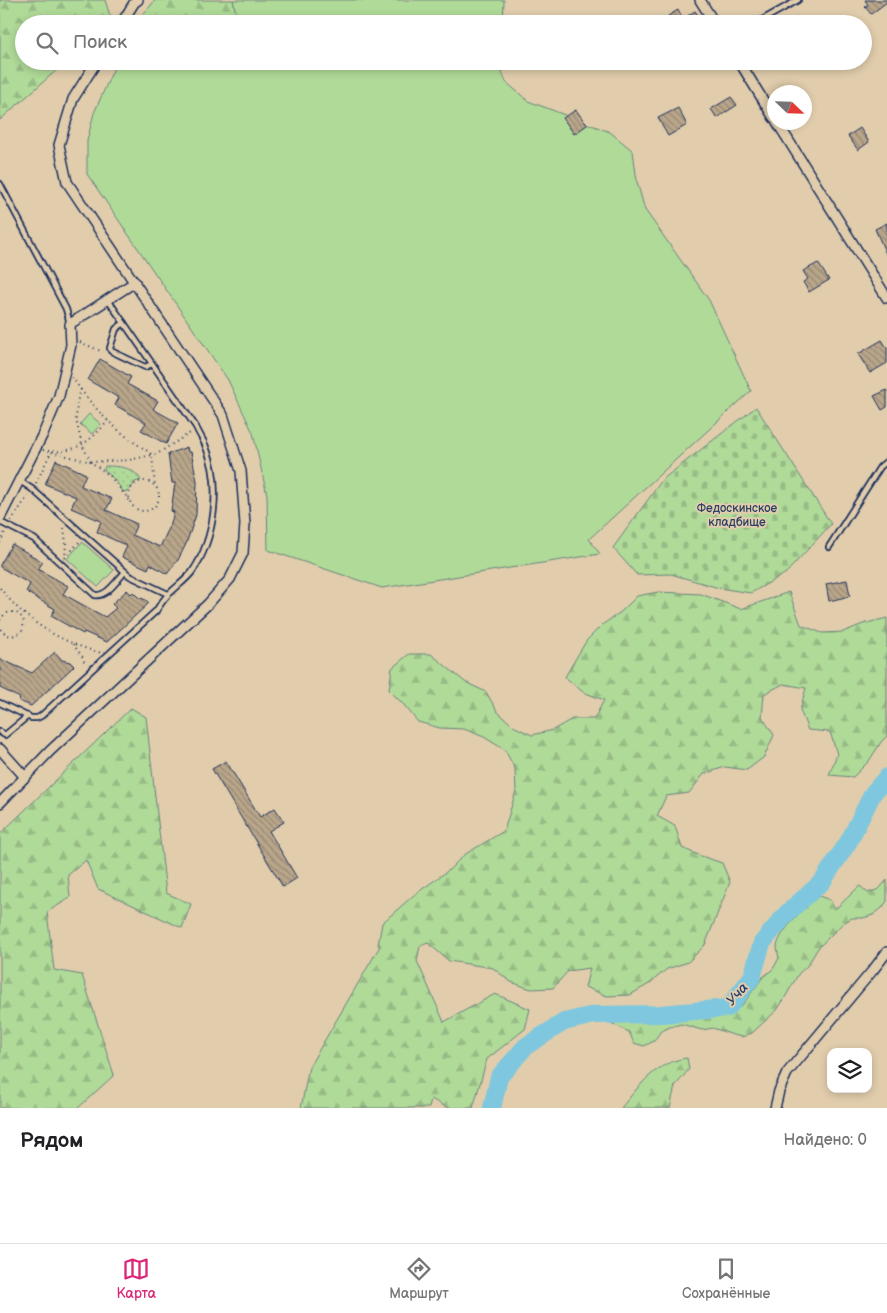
<!DOCTYPE html>
<html lang="ru">
<meta charset="utf-8">
<style>
body{margin:0;font-family:"Balsamiq Sans",sans-serif;background:#f6f6f6;color:#202124}
.controls{position:absolute;right:15px;bottom:15px;display:grid;overflow:hidden;border-radius:10px;box-shadow:0 2px 8px #0003}
.controls button{width:45px;height:45px;display:grid;place-items:center;padding:0;border:0;border-bottom:1px solid #e0e0e0;background:#fff;color:#202124;font:25px sans-serif}
.compass{position:absolute;left:767px;top:85px;width:45px;height:45px;border-radius:50%;background:#fff;box-shadow:0 2px 8px #0003;rotate:113deg}
.list{margin:0;padding:0;list-style:none}
h2{display:flex;justify-content:space-between;align-items:center;height:65px;margin:0;padding:0 20px;font-size:21px}
h2 small{font-size:16px;font-weight:400;color:#757577}
.icon{flex:none;width:28px;height:28px;fill:none;stroke:currentColor;stroke-width:2;stroke-linecap:round;stroke-linejoin:round}
.map{position:relative;flex:none;width:887px;height:1108px;overflow:hidden}
.search{position:absolute;background:#fff;box-shadow:0 2px 8px #0003;left:15px;right:15px;top:15px;height:55px;display:flex;align-items:center;gap:12px;box-sizing:border-box;padding:0 18px;border-radius:28px;color:#757577;font-size:19px}
.sheet{height:135px;background:#fff}
nav{display:flex;justify-content:space-around;align-items:center;box-sizing:border-box;height:70px;border-top:1px solid #e0e0e0;background:#fff;font-size:14px;color:#757577}
nav a{display:grid;justify-items:center;gap:2px}
nav .on{color:#db2777}
.map>svg:first-child{display:block}
</style>
<div class="map">
<svg width="887" height="1108" viewBox="0 0 887 1108">
<defs>
<pattern id="forest-firs" width="22" height="20" patternUnits="userSpaceOnUse" patternTransform="scale(1.25)"><rect width="22" height="20" fill="#b0da98"/><path d="M5 1l3.5 6h-7zM16 11l3.5 6h-7z" fill="#97bb85"/></pattern>
<pattern id="cemetery-stones" width="16" height="16" patternUnits="userSpaceOnUse" patternTransform="scale(1.25)"><rect width="16" height="16" fill="#b0da98"/><path d="M2 7V4a2 2 0 0 1 4 0v3zM10 15v-3a2 2 0 0 1 4 0v3z" fill="#97bb85"/></pattern>
<pattern id="park-dots" width="8" height="8" patternUnits="userSpaceOnUse" patternTransform="scale(1.25)"><rect width="8" height="8" fill="#b0da98"/><path d="M2 2h.1M6 6h.1" fill="none" stroke="#97bb85" stroke-width="1.8" stroke-linecap="round"/></pattern>
<pattern id="building-back-hatch" width="6" height="6" patternUnits="userSpaceOnUse" patternTransform="scale(1.25)"><rect width="6" height="6" fill="#b9a68a"/><path d="M-1 5l2 2M0 0l6 6M5-1l2 2" fill="none" stroke="#968874"/></pattern>
</defs>
<rect width="100%" height="100%" fill="#e1cdac"/>
<filter id="ink" filterUnits="userSpaceOnUse"><feTurbulence type="fractalNoise" baseFrequency=".02" numOctaves="2"/><feDisplacementMap in="SourceGraphic" scale="10" xChannelSelector="R" yChannelSelector="G"/><feConvolveMatrix kernelMatrix="1 2 1 2 8 2 1 2 1" color-interpolation-filters="sRGB"/></filter>
<g filter="url(#ink)">
<g fill="#b0da98" stroke="#66847b">
<path d="M233,0H504L503,24H238Z"/>
<path d="M117,61H498L506,82L528,101L610,132L633,151L637,182L645,210L709,300L751,391L589,539L600,554L382,588L268,550L267,495L253,433L228,380L87,174V141L94,113Z"/>
<path d="M89,414L101,424L92,434L80,424Z"/>
<path d="M82,542L114,570L98,587L67,559Z"/>
</g>
<g fill="url(#forest-firs)" stroke="#66847b">
<path d="M0,0H105L112,22L110,24H24V61H67L0,120Z"/>
<path d="M155,0H233L238,24H132L148,9Z"/>
<path d="M658,592L701,594L741,609L789,592L801,625L822,633L843,632L863,624L887,618V736L881,742L869,761L853,777L829,775L837,754L830,732L808,730L800,710L806,688L783,684L764,694L762,717L774,735L764,757L747,770L725,767L704,774L689,793L666,796L657,816L675,826L682,848L701,856L722,863L730,882L705,945L688,962L667,969L649,984L630,995L607,996L585,987L590,968L568,971L553,988L531,989L511,982L493,968L449,961L428,943L420,946L417,961L444,1022L495,994L530,1009L525,1029L487,1059L473,1108H448L431,1099L429,1108H301L309,1067L380,946L378,945L382,923L414,895L449,870L464,855L504,831L516,791L515,769L505,750L484,737L464,729L440,728L418,722L404,705L389,690L392,668L409,654H431L465,682L486,692L497,711L513,726L532,735L553,730L572,719H594L604,700L583,692L565,677L576,658L587,640L602,625L622,611L637,596Z"/>
<path d="M131,708L146,717L166,893L191,904L182,928L98,889L86,860L68,875L70,898L47,912L54,970L82,975L114,1075L78,1108H0V834Z"/>
<path d="M887,880V901L882,908L873,915L863,918H852L843,923L818,948L807,966L799,973L783,1001L777,1010L752,1033L742,1037L733,1035L713,1028L702,1030L681,1024L670,1027L660,1032L654,1041L644,1046L634,1043L629,1032L609,1022L618,1016L635,1017L723,1015L734,1011L743,1004L763,977L773,969L779,958C778,954 777,950 777,946C781,929 806,906 819,896L830,900L835,909C844,902 851,893 860,886L868,893L879,889Z"/>
<path d="M687,1058L689,1069L682,1078L675,1086L670,1108H621C640,1085 656,1062 687,1058Z"/>
</g>
<path fill="url(#cemetery-stones)" stroke="#66847b" d="M756,407L831,524L786,573L751,593L719,588L671,574L637,575L613,548L663,479Z"/>
<path fill="url(#park-dots)" stroke="#66847b" d="M105,466C120,466 133,467 141,480L135,482L129,491L123,492C118,483 112,476 104,470Z"/>
<g fill="none" stroke-linecap="round" stroke-linejoin="round">
<path stroke="#7ec7de" stroke-width="18" d="M492,1108L499,1077L526,1046L564,1022L594,1015L661,1014L728,1008L752,977L762,943L787,913L822,882L849,841L873,793L887,777"/>
</g>
<g fill="url(#building-back-hatch)" stroke="#1b2f5e">
<path d="M865,0H887V2L871,14L865,7L868,5Z"/>
<path d="M678,10L683,19L695,11L700,18L690,24H673L668,16Z"/>
<path d="M731,97L737,105L717,118L711,109Z"/>
<path d="M678,108L687,125L668,136L658,118Z"/>
<path d="M576,110L587,125L574,134L563,118Z"/>
<path d="M860,128L869,142L858,150L848,136Z"/>
<path d="M887,223V256L875,229Z"/>
<path d="M818,263L829,280L809,292L803,282L808,279L803,271Z"/>
<path d="M882,340L887,348V363L870,373L858,354Z"/>
<path d="M100,359L131,377L127,384L158,401L153,409L178,423L166,444L141,430L146,423L115,405L119,398L88,380Z"/>
<path d="M887,390V407L882,410L874,396Z"/>
<path d="M187,447L188,452H191L197,481L196,515L186,544L178,560L167,574L150,564L148,569L122,557L127,546L97,532L101,521L71,508L76,497L45,484L56,460L86,474L81,486L112,499L106,510L137,524L132,535L160,547L171,524L174,512L171,511L175,483H172L168,454Z"/>
<path d="M12,544L43,562L38,569L68,586L63,594L105,617L116,608L112,604L127,590L131,594L133,592L138,597L146,600L149,603L107,642L84,632L83,634L51,616L55,609L26,592L30,584L0,567V565Z"/>
<path d="M847,580L850,596L829,601L826,584Z"/>
<path d="M55,652L62,660L70,662L74,666L31,706L19,701L20,698L0,688V659L32,673Z"/>
<path d="M226,761L260,817L275,808L284,822L269,831L297,878L283,887L212,769Z"/>
</g>
<g fill="none" stroke-linecap="round" stroke-linejoin="round">
<defs>
<g id="lane">
<path d="M755,24L798,0"/>
<path d="M0,184L66,309L70,324"/>
<path d="M124,323L116,329L110,348L111,351L145,367L152,364"/>
<path d="M20,481L32,489L130,576L168,594"/>
<path d="M0,522L34,539L95,595C107,597 117,580 125,572"/>
<path d="M829,547L880,467L887,461"/>
<path d="M0,703L31,718H37L41,716L156,611C160,605 164,598 170,593C177,586 186,580 192,572C215,539 222,485 206,447C204,441 199,434 196,427L108,300"/>
<path d="M0,732L5,735L28,716"/>
</g>
<g id="street">
<path d="M700,0L715,24"/>
<path d="M121,24L134,3L138,0"/>
<path d="M739,61L774,118"/>
<path d="M777,122L887,298"/>
<path d="M0,518L44,432L59,396L71,345L70,324L135,282"/>
<path d="M0,749L25,777"/>
<path d="M0,803L50,751L208,604L230,579L243,553L245,524L241,471L223,415L67,182L59,145L73,99L97,61"/>
<path d="M775,1108L779,1091L787,1073L873,970L887,952"/>
</g>
</defs>
<use href="#lane" stroke="#1b2f5e" stroke-width="8"/>
<use href="#street" stroke="#1b2f5e" stroke-width="12"/>
<g stroke="#1b2f5e" stroke-width="2" stroke-dasharray="1 4" stroke-linecap="butt">
<path d="M80,342L103,352"/>
<path d="M72,377C87,400 105,420 127,437C135,444 145,448 152,455L155,486"/>
<path d="M81,389L77,402L76,420L82,445L91,462L110,476L130,501"/>
<path d="M43,450C72,456 90,442 108,421"/>
<circle cx="144" cy="496" r="15"/>
<path d="M36,483L51,452L91,462L129,460L157,454L190,433"/>
<path d="M11,521L28,496"/>
<path d="M64,528L66,543L65,558"/>
<path d="M0,543L5,532"/>
<path d="M65,558L80,541"/>
<path d="M0,588C25,621 61,643 102,653"/>
<path d="M0,620C7,608 20,610 24,622L22,631C14,638 5,637 0,628"/>
<path d="M73,644L82,656L86,665"/>
</g>
<use href="#lane" stroke="#e1cdac" stroke-width="4.5"/>
<use href="#street" stroke="#e1cdac" stroke-width="9"/>
</g>
</g>
<g text-anchor="middle" dominant-baseline="central" stroke-width="4" stroke-linejoin="round" paint-order="stroke">
<g font-size="12" fill="#2a4064" stroke="#e1cdac">
<text x="737" y="508">Федоскинское<tspan x="737" dy="14">кладбище</tspan></text>
</g>
<g font-size="14" font-style="italic" fill="#253e6b" stroke="#e1cdac">
<text transform="translate(737 994) rotate(-48)">Уча</text>
</g>
</g>
</svg>
<div class="controls">
<button><svg class="icon" aria-label="layers" viewBox="0 0 24 24"><path d="M12 4l9 5-9 5-9-5zM3 14l9 5 9-5"/></svg></button>
</div>
<svg class="compass" viewBox="-18 -18 36 36"><path d="M0-13l5 13h-10z" fill="#e53935"/><path d="M0 13l5-13h-10z" fill="#757577"/></svg>
<div class="search"><svg class="icon" aria-label="search" viewBox="0 0 24 24"><circle cx="10" cy="10" r="6"/><path d="M15 15l6 6"/></svg>Поиск</div>
</div>
<section class="sheet">
<h2>Рядом<small>Найдено: 0</small></h2>
<ul class="list">
</ul>
</section>
<nav>
<a class="on"><svg class="icon" aria-label="map" viewBox="0 0 24 24"><path d="M3 6l6-2 6 2 6-2v14l-6 2-6-2-6 2zM9 4v14M15 6v14"/></svg>Карта</a>
<a><svg class="icon" aria-label="directions" viewBox="0 0 24 24"><path d="M12 3l9 9-9 9-9-9zM9 14v-3h6M13 9l2 2-2 2"/></svg>Маршрут</a>
<a><svg class="icon" aria-label="saved" viewBox="0 0 24 24"><path d="M7 4h10v16l-5-4-5 4z"/></svg>Сохранённые</a>
</nav>
